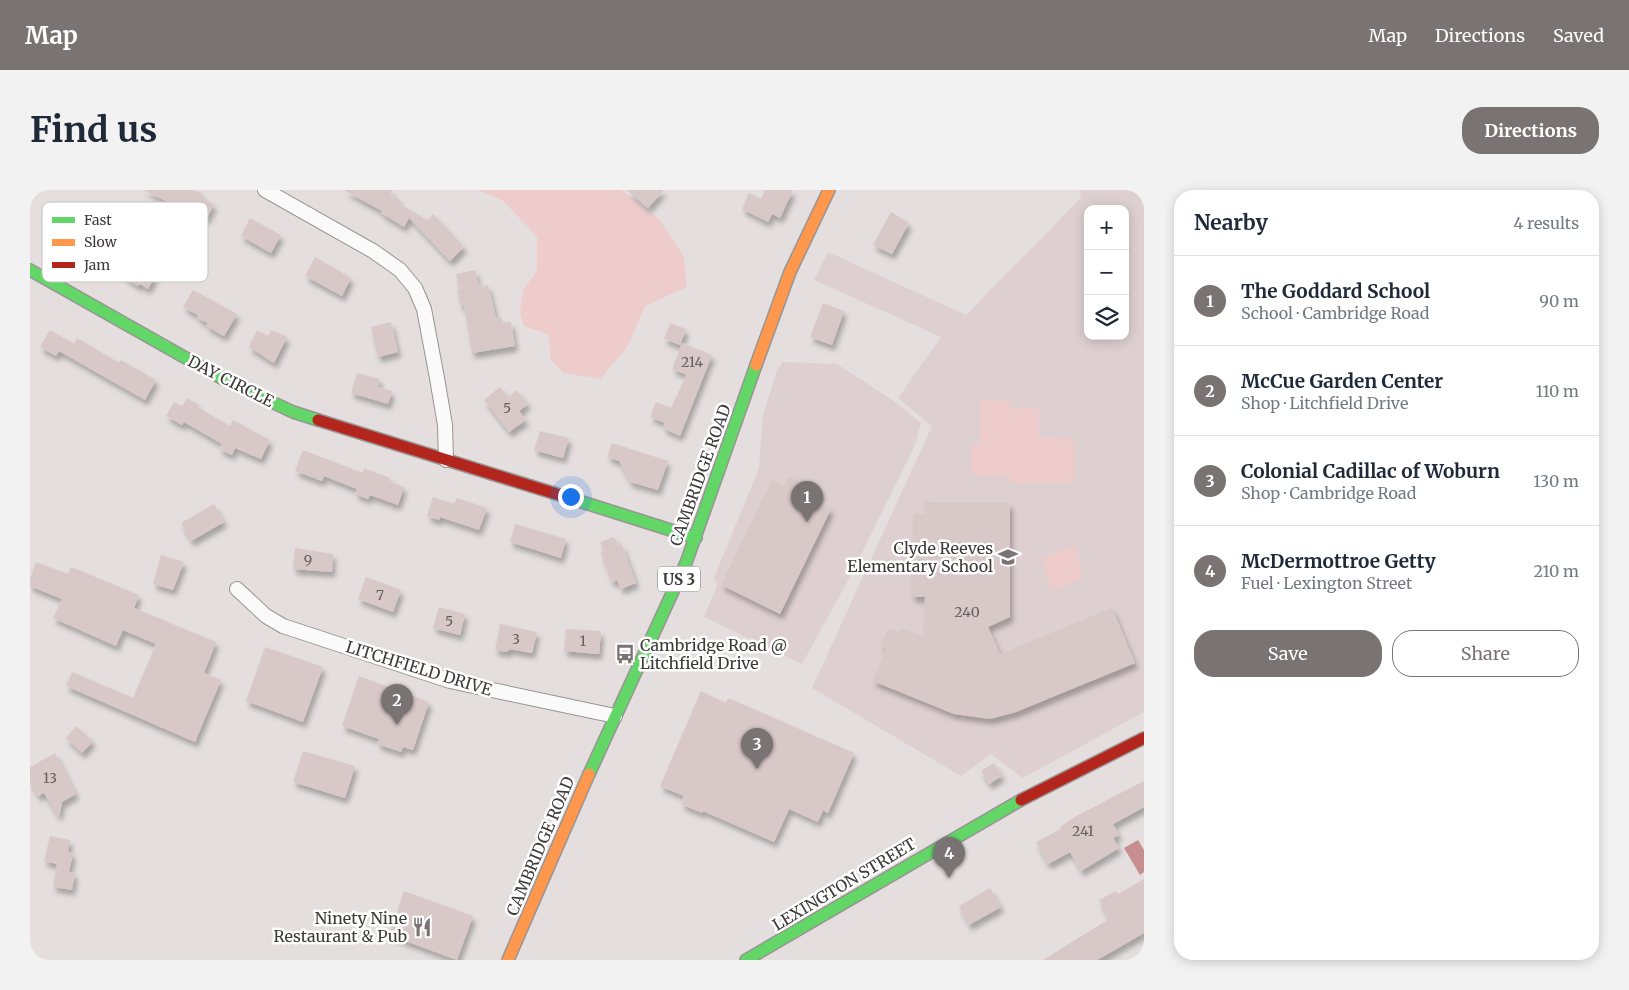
<!DOCTYPE html>
<meta charset="utf-8">
<style>
body{margin:0;font-family:Merriweather,serif;background:#f2f2f3;color:#1f2937}
.controls{position:absolute;right:15px;top:15px;display:grid;overflow:hidden;border-radius:10px;box-shadow:0 2px 12px #0003}
.controls button{width:45px;height:45px;display:grid;place-items:center;padding:0;border:0;border-bottom:1px solid #e0e1e3;background:#fff;color:#1f2937;font:25px sans-serif}
.you{position:absolute;left:540px;top:306px;width:18px;height:18px;margin:-12px;border:4px solid #fff;border-radius:50%;background:#1a73e8;box-shadow:0 0 0 8px #1a73e833}
.badge{display:grid;place-items:center;width:32px;height:32px;border-radius:50%;background:#797373;color:#fff;font-size:16px;font-weight:700}
.pin{position:absolute;translate:-50% -41px;filter:drop-shadow(0 1px 2px #0008)}
.pin::after{content:'';position:absolute;top:26px;width:18px;height:15px;background:inherit;clip-path:polygon(0 0,100% 0,50% 100%)}
.list{margin:0;padding:0;list-style:none}
h2{display:flex;justify-content:space-between;align-items:center;height:65px;margin:0;padding:0 20px;font-size:21px}
h2 small{font-size:16px;font-weight:400;color:#747a83}
.list li{display:grid;grid-template-columns:32px 1fr auto;gap:15px;align-items:center;box-sizing:border-box;height:90px;padding:0 20px;border-top:1px solid #e0e1e3}
.list b{display:block;font-size:19px;white-space:nowrap}
.list p{margin:0;font-size:16px;white-space:nowrap;color:#747a83}
.list em{font-size:16px;font-style:normal;color:#747a83}
.actions{display:flex;gap:10px;padding:15px 20px}
.actions a{flex:1;padding:11px 0;border:1px solid #797373;border-radius:20px;text-align:center;font-size:18px;color:#797373}
.actions .main{background:#797373;color:#fff}
.icon{flex:none;width:28px;height:28px;fill:none;stroke:currentColor;stroke-width:2;stroke-linecap:round;stroke-linejoin:round}
.map{position:relative;flex:none;width:1114px;height:770px;overflow:hidden;border-radius:20px}
header{display:flex;align-items:center;gap:30px;box-sizing:border-box;height:70px;padding:0 25px;background:#797373;color:#fff}
header strong{font-size:24px}
nav{display:flex;gap:28px;margin-inline-start:auto;font-size:18px}
.intro{display:flex;align-items:center;justify-content:space-between;box-sizing:border-box;height:120px;padding:0 30px}
h1{margin:0;font-size:35px}
.button{padding:12px 22px;border-radius:20px;background:#797373;color:#fff;font-size:18px;font-weight:700}
main{display:flex;gap:30px;padding:0 30px}
aside{flex:1;background:#fff;border-radius:20px;box-shadow:0 2px 12px #0003}
.map>svg:first-child{display:block}
</style>
<header>
<strong>Map</strong>
<nav><a>Map</a><a>Directions</a><a>Saved</a></nav>
</header>
<div class="intro"><h1>Find us</h1><a class="button">Directions</a></div>
<main>
<div class="map">
<svg width="1114" height="770" viewBox="0 0 1114 770">
<defs>
<filter id="shadow"><feDropShadow dx="3" dy="5.5" stdDeviation="2.5" flood-color="#0004"/></filter>
</defs>
<rect width="100%" height="100%" fill="#e4dede"/>
<g fill="#ded0d0" fill-rule="evenodd">
<path d="M1049,0H1114V522L993,588L961,564L931,586L782,498L902,236L868,208L911,147L784,90L798,62L936,125L1051,8ZM1058,19H1095V146H1058Z"/>
<path d="M753,172L807,174L862,210L891,233L884,257L820,387L772,474L674,427L687,396L684,388L729,278L733,226L747,180Z"/>
</g>
<g fill="#ecc">
<path d="M449,0H591L629,29L654,67L657,97L615,116L598,156L570,189L534,183L521,170L518,144L494,136L490,121L493,100L507,81V46L473,11Z"/>
<path d="M950,210L980,211L981,218H1009L1008,247L1044,248V293H981L980,286L941,285V255L950,254Z"/>
<path d="M1046,355L1053,388L1021,401L1012,368Z"/>
</g>
<path fill="#c78e90" d="M1108,650L1114,660V682L1110,685L1094,658Z"/>
<g fill="#d9c8c8" filter="url(#shadow)">
<path d="M113,0H164L173,4L171,8L184,14L176,30Z"/>
<path d="M314,0H363L360,4L370,10L368,13L397,30L403,24L434,57L420,71L379,28L374,37L351,23L352,21Z"/>
<path d="M597,0H634L618,18Z"/>
<path d="M735,0H763L750,28L742,24L738,32L712,19L719,3L731,9Z"/>
<path d="M861,22L879,33L862,64L843,55Z"/>
<path d="M220,28L251,45L241,63L211,46Z"/>
<path d="M94,63L127,83L118,99L110,94L108,96L84,79Z"/>
<path d="M285,67L321,88L312,106L275,86Z"/>
<path d="M445,80L448,94L451,93V97L458,95L466,128L471,127L473,133L481,132L485,156L442,163L434,115L431,116L427,100H430L426,84Z"/>
<path d="M163,100L207,124L194,146L176,136L178,133L167,128L168,125L153,117Z"/>
<path d="M793,113L814,121L802,155L780,147Z"/>
<path d="M361,132L368,162L348,167L341,137Z"/>
<path d="M640,133L656,139L650,155L634,149Z"/>
<path d="M20,140L44,154L47,148L89,173L91,170L126,190L115,210L29,161L26,166L10,157Z"/>
<path d="M227,140L238,146L241,140L257,147L244,173L219,157Z"/>
<path d="M652,153L682,165L650,246L633,238L635,233L620,227L626,212L641,218L655,188V184L642,179Z"/>
<path d="M327,183L350,189L348,197L362,201L358,214L321,203Z"/>
<path d="M470,197L478,207L487,200L498,214L489,221L496,230L479,242L454,210Z"/>
<path d="M157,208L169,215L167,217L200,236L203,230L240,250L231,269L205,258L202,265L189,259L192,254L154,232L152,235L136,226L144,212L152,216Z"/>
<path d="M510,241L539,248L533,268L504,260Z"/>
<path d="M582,253L638,271L628,300L600,292L589,271L577,267Z"/>
<path d="M273,260L333,283L334,278L360,288L359,291L374,297L368,315L340,305L338,309L325,304L327,299L294,286L292,291L265,281Z"/>
<path d="M759,287L791,302L786,312L801,319L750,424L691,395L742,290L755,296Z"/>
<path d="M403,307L424,314L427,308L457,318L449,340L410,327L409,330L397,326Z"/>
<path d="M895,312L980,313V427L958,437L970,464L1082,418L1105,473L986,522L960,529L924,524L843,491L856,458L851,456L858,438L869,442L871,438L894,447L895,407H882L883,324H895Z"/>
<path d="M184,314L194,332L161,351L151,333Z"/>
<path d="M485,334L536,349L531,368L480,352Z"/>
<path d="M584,347L588,356L592,355L606,393L591,399L587,390L582,392L571,363L574,361L570,352Z"/>
<path d="M265,358L303,364L302,382L263,379Z"/>
<path d="M131,365L154,372L143,400L123,394Z"/>
<path d="M6,372L38,384L41,377L109,405L104,418L186,452L174,483L191,490L165,552L36,496L42,482L103,508L126,454L93,440L86,456L23,428L32,409L0,396V389Z"/>
<path d="M336,387L371,400L363,422L328,409Z"/>
<path d="M409,417L435,424L430,445L403,438Z"/>
<path d="M470,434L507,442L502,463L480,459L477,462L465,460Z"/>
<path d="M536,439L571,441L569,464L534,461Z"/>
<path d="M235,457L293,477L273,532L216,511Z"/>
<path d="M329,486L399,512L383,560L373,557L371,562L347,554L349,549L312,536Z"/>
<path d="M671,501L696,513L698,508L824,563L798,623L793,620L788,632L759,619L744,652L673,621L672,623L651,614L654,606L630,596Z"/>
<path d="M46,536L63,551L52,563L36,548Z"/>
<path d="M273,561L325,576L315,608L263,592Z"/>
<path d="M25,563L46,604L32,612L29,627L14,603L8,606L0,592V577Z"/>
<path d="M964,573L972,586L959,594L951,581Z"/>
<path d="M1114,591V617L1083,634L1089,645L1083,648L1089,658L1051,681L1040,662L1018,674L1006,652L1031,639L1030,637L1048,625Z"/>
<path d="M20,646L40,650L38,662L43,663L39,682L45,683L42,700L23,697L27,674L14,671Z"/>
<path d="M1114,689V743L1067,770H1013L1079,729L1069,710L1086,701L1088,704Z"/>
<path d="M960,698L971,717L939,735L929,716Z"/>
<path d="M374,701L443,726L427,770L359,745Z"/>
</g>
<g fill="none" stroke-linecap="round" stroke-linejoin="round">
<defs>
<g id="street">
<path d="M235,0L343,61L370,80L385,98L394,119L407,188L415,235L416,270"/>
<path d="M207,399L236,426L253,436L420,491L585,526"/>
</g>
<g id="fast">
<path d="M0,80L193,189L263,222L288,230"/>
<path d="M533,306L666,348"/>
<path d="M559,584L656,373L726,175"/>
<path d="M716,770L991,610"/>
</g>
<g id="slow">
<path d="M726,175L760,82L799,0"/>
<path d="M478,770L559,584"/>
</g>
<g id="jam">
<path d="M288,230L533,306"/>
<path d="M991,610L1114,548"/>
</g>
</defs>
<use href="#street" stroke="#999494" stroke-width="16"/>
<use href="#fast" stroke="#999494" stroke-width="14"/>
<use href="#slow" stroke="#999494" stroke-width="14"/>
<use href="#jam" stroke="#999494" stroke-width="14"/>
<use href="#street" stroke="#fbfafa" stroke-width="14"/>
<use href="#fast" stroke="#63d668" stroke-width="11"/>
<use href="#slow" stroke="#ff974d" stroke-width="11"/>
<use href="#jam" stroke="#b3261e" stroke-width="11"/>
</g>
<defs>
<symbol id="school-bare" viewBox="-9 -9 18 18"><path d="M0-5L7-2L0 1L-7-2ZM-4 1L0 2.5L4 1V4Q0 6-4 4Z" fill="#797373" stroke="#fff" stroke-width="2.5" paint-order="stroke"/></symbol>
<symbol id="bus-bare" viewBox="-9 -9 18 18"><path d="M-5-6H5V4H4V6H2V4H-2V6H-4V4H-5ZM-3.5-4V0h7V-4ZM-3.5 1.2v1.5H-2V1.2ZM2 1.2v1.5H3.5V1.2Z" fill="#797373" stroke="#fff" stroke-width="2.5" paint-order="stroke"/></symbol>
<symbol id="restaurant-bare" viewBox="-9 -9 18 18"><path d="M-5-6h1v4h1v-4h1v4h1v-4h1v5L-1.5 .5V6h-2V.5L-5-1ZM5-6V6H3V1.5H1.5Q1.5-4 5-6Z" fill="#797373" stroke="#fff" stroke-width="2.5" paint-order="stroke"/></symbol>
</defs>
<g fill-rule="evenodd">
<use href="#school-bare" x="964" y="353" width="28" height="28"/>
<use href="#bus-bare" x="581" y="450" width="28" height="28"/>
<use href="#restaurant-bare" x="378" y="723" width="28" height="28"/>
</g>
<g text-anchor="middle" dominant-baseline="central" stroke-width="5" stroke-linejoin="round" paint-order="stroke">
<g font-size="14" fill="#686060">
<text x="662" y="172">214</text>
<text x="477" y="218">5</text>
<text x="278" y="370">9</text>
<text x="350" y="405">7</text>
<text x="937" y="422">240</text>
<text x="419" y="431">5</text>
<text x="486" y="449">3</text>
<text x="553" y="451">1</text>
<text x="20" y="588">13</text>
<text x="1053" y="641">241</text>
</g>
<rect fill="#fff" stroke="#797575" stroke-width="1" x="628" y="376.5" width="42" height="25" rx="4"/>
<g font-size="15" font-weight="bold" fill="#3f3a3a">
<text x="649" y="389">US 3</text>
</g>
<g font-size="16" fill="#3f3a3a" stroke="#fff">
<text transform="translate(201 191) rotate(27)">DAY CIRCLE</text>
<text transform="translate(670 285) rotate(-70)">CAMBRIDGE ROAD</text>
<text transform="translate(389 478) rotate(17)">LITCHFIELD DRIVE</text>
<text transform="translate(510 656) rotate(-67)">CAMBRIDGE ROAD</text>
<text transform="translate(814 694) rotate(-31)">LEXINGTON STREET</text>
</g>
<g font-size="16" fill="#3f3a3a" stroke="#fff" text-anchor="end">
<text x="963" y="358">Clyde Reeves<tspan x="963" dy="18">Elementary School</tspan></text>
<text x="610" y="455" text-anchor="start">Cambridge Road @<tspan x="610" dy="18">Litchfield Drive</tspan></text>
<text x="377" y="728">Ninety Nine<tspan x="377" dy="18">Restaurant &amp; Pub</tspan></text>
</g>
</g>
<rect x="12" y="12" width="166" height="80" rx="8" fill="#fff" stroke="#c5c4c4" stroke-width="1"/>
<rect x="22" y="27" width="23" height="6" fill="#63d668"/>
<rect x="22" y="49" width="23" height="7" fill="#ff974d"/>
<rect x="22" y="72" width="23" height="6" fill="#b3261e"/>
<g font-size="14" fill="#3f3a3a">
<text x="54" y="35">Fast</text>
<text x="54" y="57">Slow</text>
<text x="54" y="80">Jam</text>
</g>
</svg>
<div class="controls">
<button>+</button>
<button>−</button>
<button><svg class="icon" aria-label="layers" viewBox="0 0 24 24"><path d="M12 4l9 5-9 5-9-5zM3 14l9 5 9-5"/></svg></button>
</div>
<div class="you"></div>
<div class="pin badge" style="left:777px;top:332px">1</div>
<div class="pin badge" style="left:367px;top:535px">2</div>
<div class="pin badge" style="left:727px;top:579px">3</div>
<div class="pin badge" style="left:919px;top:688px">4</div>
</div>
<aside>
<h2>Nearby<small>4 results</small></h2>
<ul class="list">
<li><span class="badge">1</span><div><b>The Goddard School</b><p>School · Cambridge Road</p></div><em>90 m</em></li>
<li><span class="badge">2</span><div><b>McCue Garden Center</b><p>Shop · Litchfield Drive</p></div><em>110 m</em></li>
<li><span class="badge">3</span><div><b>Colonial Cadillac of Woburn</b><p>Shop · Cambridge Road</p></div><em>130 m</em></li>
<li><span class="badge">4</span><div><b>McDermottroe Getty</b><p>Fuel · Lexington Street</p></div><em>210 m</em></li>
</ul>
<div class="actions"><a class="main">Save</a><a>Share</a></div>
</aside>
</main>
